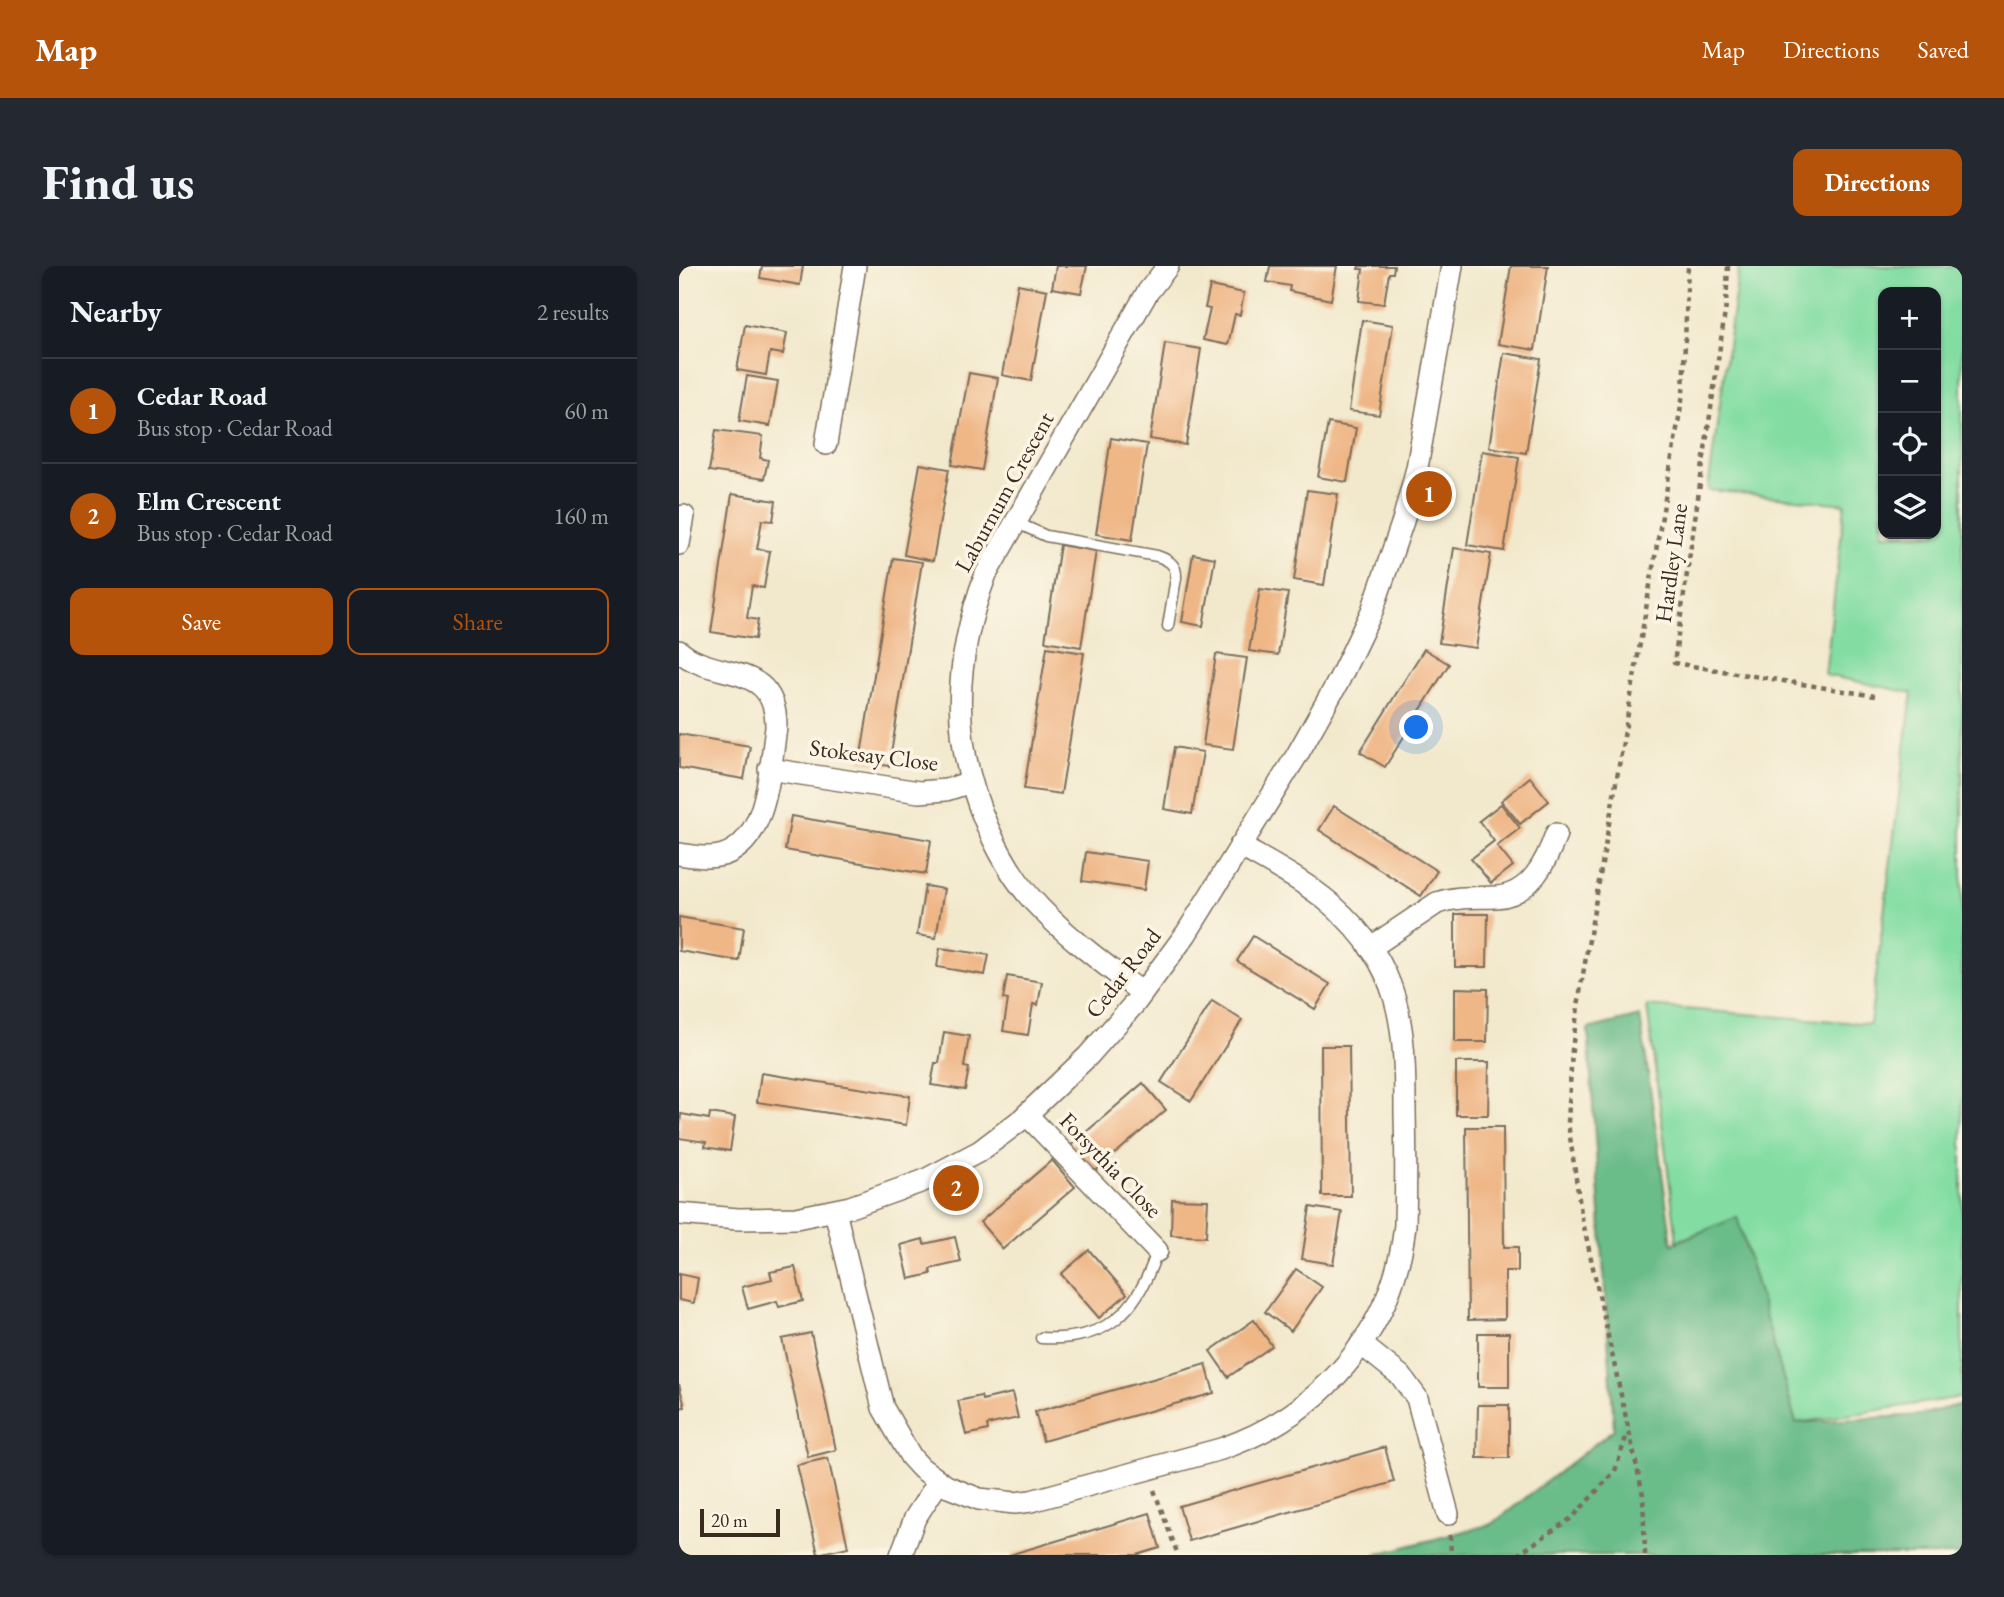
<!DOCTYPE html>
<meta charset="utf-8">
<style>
body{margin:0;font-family:"EB Garamond",serif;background:#242831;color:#f1f3f6}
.controls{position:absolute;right:21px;top:21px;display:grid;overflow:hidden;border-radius:14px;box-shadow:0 2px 5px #0004}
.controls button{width:63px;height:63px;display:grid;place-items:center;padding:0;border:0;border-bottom:2px solid #363941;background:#171b24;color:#f1f3f6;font:35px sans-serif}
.scale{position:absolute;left:21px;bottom:18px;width:80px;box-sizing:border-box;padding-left:7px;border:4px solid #3b2a1e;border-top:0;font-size:19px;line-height:24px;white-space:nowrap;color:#3b2a1e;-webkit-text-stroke:5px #fcf5e5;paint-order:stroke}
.you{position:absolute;left:738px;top:462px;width:24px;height:24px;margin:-18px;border:5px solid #fff;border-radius:50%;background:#1a73e8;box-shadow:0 0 0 10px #1a73e833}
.badge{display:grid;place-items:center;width:46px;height:46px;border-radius:50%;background:#b45309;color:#fff;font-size:23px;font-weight:700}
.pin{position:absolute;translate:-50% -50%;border:4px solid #fff;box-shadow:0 2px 7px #0006}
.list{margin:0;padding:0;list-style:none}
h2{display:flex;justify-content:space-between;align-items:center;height:91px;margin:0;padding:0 28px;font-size:30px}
h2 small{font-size:23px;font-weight:400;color:#9ea1a6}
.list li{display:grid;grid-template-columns:46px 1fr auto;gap:21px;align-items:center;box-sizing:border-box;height:105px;padding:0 28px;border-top:2px solid #363941}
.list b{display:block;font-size:26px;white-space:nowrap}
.list p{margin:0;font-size:23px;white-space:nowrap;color:#9ea1a6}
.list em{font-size:23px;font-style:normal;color:#9ea1a6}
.actions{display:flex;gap:14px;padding:21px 28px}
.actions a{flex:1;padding:16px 0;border:2px solid #b45309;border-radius:14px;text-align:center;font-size:24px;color:#b45309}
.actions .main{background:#b45309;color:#fff}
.icon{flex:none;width:38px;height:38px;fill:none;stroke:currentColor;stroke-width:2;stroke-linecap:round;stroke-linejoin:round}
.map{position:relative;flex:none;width:1283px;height:1289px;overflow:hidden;border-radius:14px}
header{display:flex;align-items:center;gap:42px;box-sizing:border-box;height:98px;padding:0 35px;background:#b45309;color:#fff}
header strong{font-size:33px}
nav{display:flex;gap:38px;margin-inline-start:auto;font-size:24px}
.intro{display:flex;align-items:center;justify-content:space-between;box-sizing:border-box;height:168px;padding:0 42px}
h1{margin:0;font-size:49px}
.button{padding:18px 32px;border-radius:14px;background:#b45309;color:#fff;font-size:24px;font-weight:700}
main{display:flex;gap:42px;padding:0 42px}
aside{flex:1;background:#171b24;border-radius:14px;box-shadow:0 2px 5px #0004}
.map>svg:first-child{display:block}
</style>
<header>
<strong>Map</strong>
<nav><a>Map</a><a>Directions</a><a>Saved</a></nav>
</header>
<div class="intro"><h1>Find us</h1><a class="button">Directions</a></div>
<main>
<aside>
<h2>Nearby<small>2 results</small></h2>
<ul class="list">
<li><span class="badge">1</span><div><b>Cedar Road</b><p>Bus stop · Cedar Road</p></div><em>60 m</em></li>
<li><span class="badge">2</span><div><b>Elm Crescent</b><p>Bus stop · Cedar Road</p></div><em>160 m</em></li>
</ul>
<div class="actions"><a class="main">Save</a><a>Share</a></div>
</aside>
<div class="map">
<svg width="1283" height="1289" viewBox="0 0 1283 1289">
<rect width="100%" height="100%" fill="#fcf5e5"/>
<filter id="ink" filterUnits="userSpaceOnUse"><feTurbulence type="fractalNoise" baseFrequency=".0143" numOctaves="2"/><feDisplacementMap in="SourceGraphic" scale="14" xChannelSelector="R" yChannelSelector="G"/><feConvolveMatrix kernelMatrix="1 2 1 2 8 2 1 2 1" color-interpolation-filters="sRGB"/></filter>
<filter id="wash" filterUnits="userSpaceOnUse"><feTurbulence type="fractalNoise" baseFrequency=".00686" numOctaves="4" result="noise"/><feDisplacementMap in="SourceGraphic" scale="28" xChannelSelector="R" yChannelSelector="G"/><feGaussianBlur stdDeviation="1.57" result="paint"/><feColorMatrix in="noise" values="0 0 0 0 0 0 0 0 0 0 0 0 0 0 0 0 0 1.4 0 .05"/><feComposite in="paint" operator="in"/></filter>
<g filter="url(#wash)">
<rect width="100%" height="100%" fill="#f2e9cd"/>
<path fill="#83dda3" stroke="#5f8460" stroke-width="2" fill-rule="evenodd" d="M1060,0H1283V1131L1117,1157L1058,952L998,975L968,740L1191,758L1233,427L1146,409L1166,238L1029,224ZM1204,26H1257V268H1204Z"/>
<path fill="#6abc89" stroke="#527354" stroke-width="2" d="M961,750L993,978L1058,951L1117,1157L1241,1149L1283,1138V1289H695L813,1258L935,1163L909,763Z"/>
<g id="blocks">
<g fill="#efb686">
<path d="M83,0H124L121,19L81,12Z"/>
<path d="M377,0H408L402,27L373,22Z"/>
<path d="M591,0H658L652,34L610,25L611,20L588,16Z"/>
<path d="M680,0H715L714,7H710L705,38L680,35L684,3H679Z"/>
<path d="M832,0H869L856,84L819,78Z"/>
<path d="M339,18L368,24L352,115L323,109Z"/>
<path d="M531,20L565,27L561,49L556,48L549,79L524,74L531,43L526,42Z"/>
<path d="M683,54L714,59L700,149L670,145Z"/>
<path d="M66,59L108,67L104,88L91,86L87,109L58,104Z"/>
<path d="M486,77L522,83L507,179L471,173Z"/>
<path d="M825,87L862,93L847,187L810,181Z"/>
<path d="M290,107L319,112L303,204L273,199Z"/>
<path d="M68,110L99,115L91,160L60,155Z"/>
<path d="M649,157L677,162L668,216L639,211Z"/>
<path d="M37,164L84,170L81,192L89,194L85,213L30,205Z"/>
<path d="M432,172L468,178L453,274L417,268Z"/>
<path d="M803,185L840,191L825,285L788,279Z"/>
<path d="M241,198L270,203L254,295L225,289Z"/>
<path d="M628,224L659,228L645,319L615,314Z"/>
<path d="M53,228L97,235L94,255L83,254L78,283L91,285L85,322L73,320L68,352L79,354L76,373L32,366Z"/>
<path d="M381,279L417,285L402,381L366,375Z"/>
<path d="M775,282L812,288L797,382L760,377Z"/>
<path d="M514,288L536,292L524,360L503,356Z"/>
<path d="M214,292L243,296L210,500L181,495Z"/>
<path d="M581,323L609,327L599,389L570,385Z"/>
<path d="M368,381L405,387L382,528L345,523Z"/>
<path d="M745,383L770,398L706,501L681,486Z"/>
<path d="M537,388L568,392L554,483L524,479Z"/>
<path d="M0,468L71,480L65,513L0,502Z"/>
<path d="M495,481L524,486L513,548L485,543Z"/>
<path d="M851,511L870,535L841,558L822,535Z"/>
<path d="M822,538L841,562L818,580L834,600L812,617L792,593L815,575L800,555Z"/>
<path d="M655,540L758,605L742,630L640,564Z"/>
<path d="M112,550L252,574L247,608L106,584Z"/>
<path d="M407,586L469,595L465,624L403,615Z"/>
<path d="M246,620L265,623L257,672L238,669Z"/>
<path d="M776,648H809L808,701H776Z"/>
<path d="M0,651L65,662L60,695L0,685Z"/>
<path d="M574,670L651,718L636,743L558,695Z"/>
<path d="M261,682L310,689L306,709L258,701Z"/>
<path d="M328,710L363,716L359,739L354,738L349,769L324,765L329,734L324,733Z"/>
<path d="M776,722L809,723L808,776H776Z"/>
<path d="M533,735L563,754L512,835L482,816Z"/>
<path d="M265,766L290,770L285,801L290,802L286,824L252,819L256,797H260Z"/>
<path d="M642,780H670L672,930H643Z"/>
<path d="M777,796H810L809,849H777Z"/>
<path d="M82,807L231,830L227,859L78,836Z"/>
<path d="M464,817L487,844L415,906L392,879Z"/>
<path d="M31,847L56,851L51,885L26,881L27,876L0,872L2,848L30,853Z"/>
<path d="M787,861H824L825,981H839V1005H826V1053L789,1054Z"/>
<path d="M373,894L396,921L324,983L301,956Z"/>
<path d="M493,933L529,934L527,971L492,969Z"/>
<path d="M631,941L663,946L654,998L623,993Z"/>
<path d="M276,971L282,996L251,1003L252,1008L230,1013L222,979L244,973L245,978Z"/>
<path d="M410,984L448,1028L420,1052L382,1008Z"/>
<path d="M116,1001L124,1035L100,1041L98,1035L69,1043L63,1021L93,1013L91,1006Z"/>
<path d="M617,1003L643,1021L612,1065L586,1046Z"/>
<path d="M0,1008L19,1012L15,1037L0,1034Z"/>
<path d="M575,1054L593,1080L549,1111L531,1085Z"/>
<path d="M132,1067L157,1184L129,1191L103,1073Z"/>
<rect x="799" y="1067" width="31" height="54"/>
<path d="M527,1098L535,1127L364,1175L356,1146Z"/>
<path d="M0,1118L6,1141L0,1142Z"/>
<path d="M333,1127L339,1152L308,1159L309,1164L287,1169L279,1135L302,1130L303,1134Z"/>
<path d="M799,1139H830V1192H798Z"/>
<path d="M706,1181L715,1216L510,1275L500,1240Z"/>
<path d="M149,1192L169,1281L139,1288L118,1199Z"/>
<path d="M471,1247L481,1282L458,1289H330Z"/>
</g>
</g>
</g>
<g filter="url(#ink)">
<use href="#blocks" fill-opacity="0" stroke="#7b6d5b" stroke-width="2"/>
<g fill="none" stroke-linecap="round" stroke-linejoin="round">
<defs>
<g id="lane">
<path d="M336,256L367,270L478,290C490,294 498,299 497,312L489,360"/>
<path d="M362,1072C428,1076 459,1045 478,985"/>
</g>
<g id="street">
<path d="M147,178L176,0"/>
<path d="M0,278L5,250"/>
<path d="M0,385C35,416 98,393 97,462C91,501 89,575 44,589C30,593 14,590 0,588"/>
<path d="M90,503L240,526L267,524L292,516"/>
<path d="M691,682L758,637C778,630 797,632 817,631C851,629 867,597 877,568"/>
<path d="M463,727C428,700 392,674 361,642C338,619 322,591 309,562C271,476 274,395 307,308L468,27L489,0"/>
<path d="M348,849L478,985"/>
<path d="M156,945L204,1142L232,1191L242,1202L267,1220L300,1233L336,1237L352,1235L542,1183C642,1149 715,1065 726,959C727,921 727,884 726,846C726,758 723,700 652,638C625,615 592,598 561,580"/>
<path d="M0,948L59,953L117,952L171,941L244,915L301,885L343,853L409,790L456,737L507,668L618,489L659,416L693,345L724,255L738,202L773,0"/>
<path d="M682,1078L722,1110L738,1132L769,1248"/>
<path d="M222,1289L236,1252L260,1215"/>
</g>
</defs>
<use href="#lane" stroke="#7b6d5b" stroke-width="13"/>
<use href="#street" stroke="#7b6d5b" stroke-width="24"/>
<g stroke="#7b6d5b" stroke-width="4.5" stroke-dasharray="5 5" stroke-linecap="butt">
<path d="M1049,0L1047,39L995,397L1196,430"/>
<path d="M475,1224L499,1289"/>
<path d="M771,1269L772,1289"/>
<path d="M838,1289L894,1251L936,1205L948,1168"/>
<path d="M966,1289L964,1229L902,947L889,857L893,783L902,720L1004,128L1009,0"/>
</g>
<use href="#lane" stroke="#fff" stroke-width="10"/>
<use href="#street" stroke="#fff" stroke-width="21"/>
</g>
</g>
<g text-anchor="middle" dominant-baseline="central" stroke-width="7" stroke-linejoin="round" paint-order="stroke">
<g font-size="23" fill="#3b2a1e" stroke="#fcf5e5">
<text transform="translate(325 226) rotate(-61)">Laburnum Crescent</text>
<text transform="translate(992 297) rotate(-82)">Hardley Lane</text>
<text transform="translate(195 489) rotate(7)">Stokesay Close</text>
<text transform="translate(444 707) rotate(-52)">Cedar Road</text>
<text transform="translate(432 899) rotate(46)">Forsythia Close</text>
</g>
</g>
</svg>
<div class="controls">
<button>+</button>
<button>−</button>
<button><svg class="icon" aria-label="locate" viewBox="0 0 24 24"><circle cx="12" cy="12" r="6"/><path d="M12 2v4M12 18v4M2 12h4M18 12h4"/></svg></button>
<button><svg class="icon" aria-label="layers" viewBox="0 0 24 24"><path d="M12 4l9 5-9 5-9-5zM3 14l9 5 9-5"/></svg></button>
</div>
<div class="scale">20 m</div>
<div class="you"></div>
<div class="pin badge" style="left:750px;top:228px">1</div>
<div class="pin badge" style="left:277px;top:922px">2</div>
</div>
</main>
